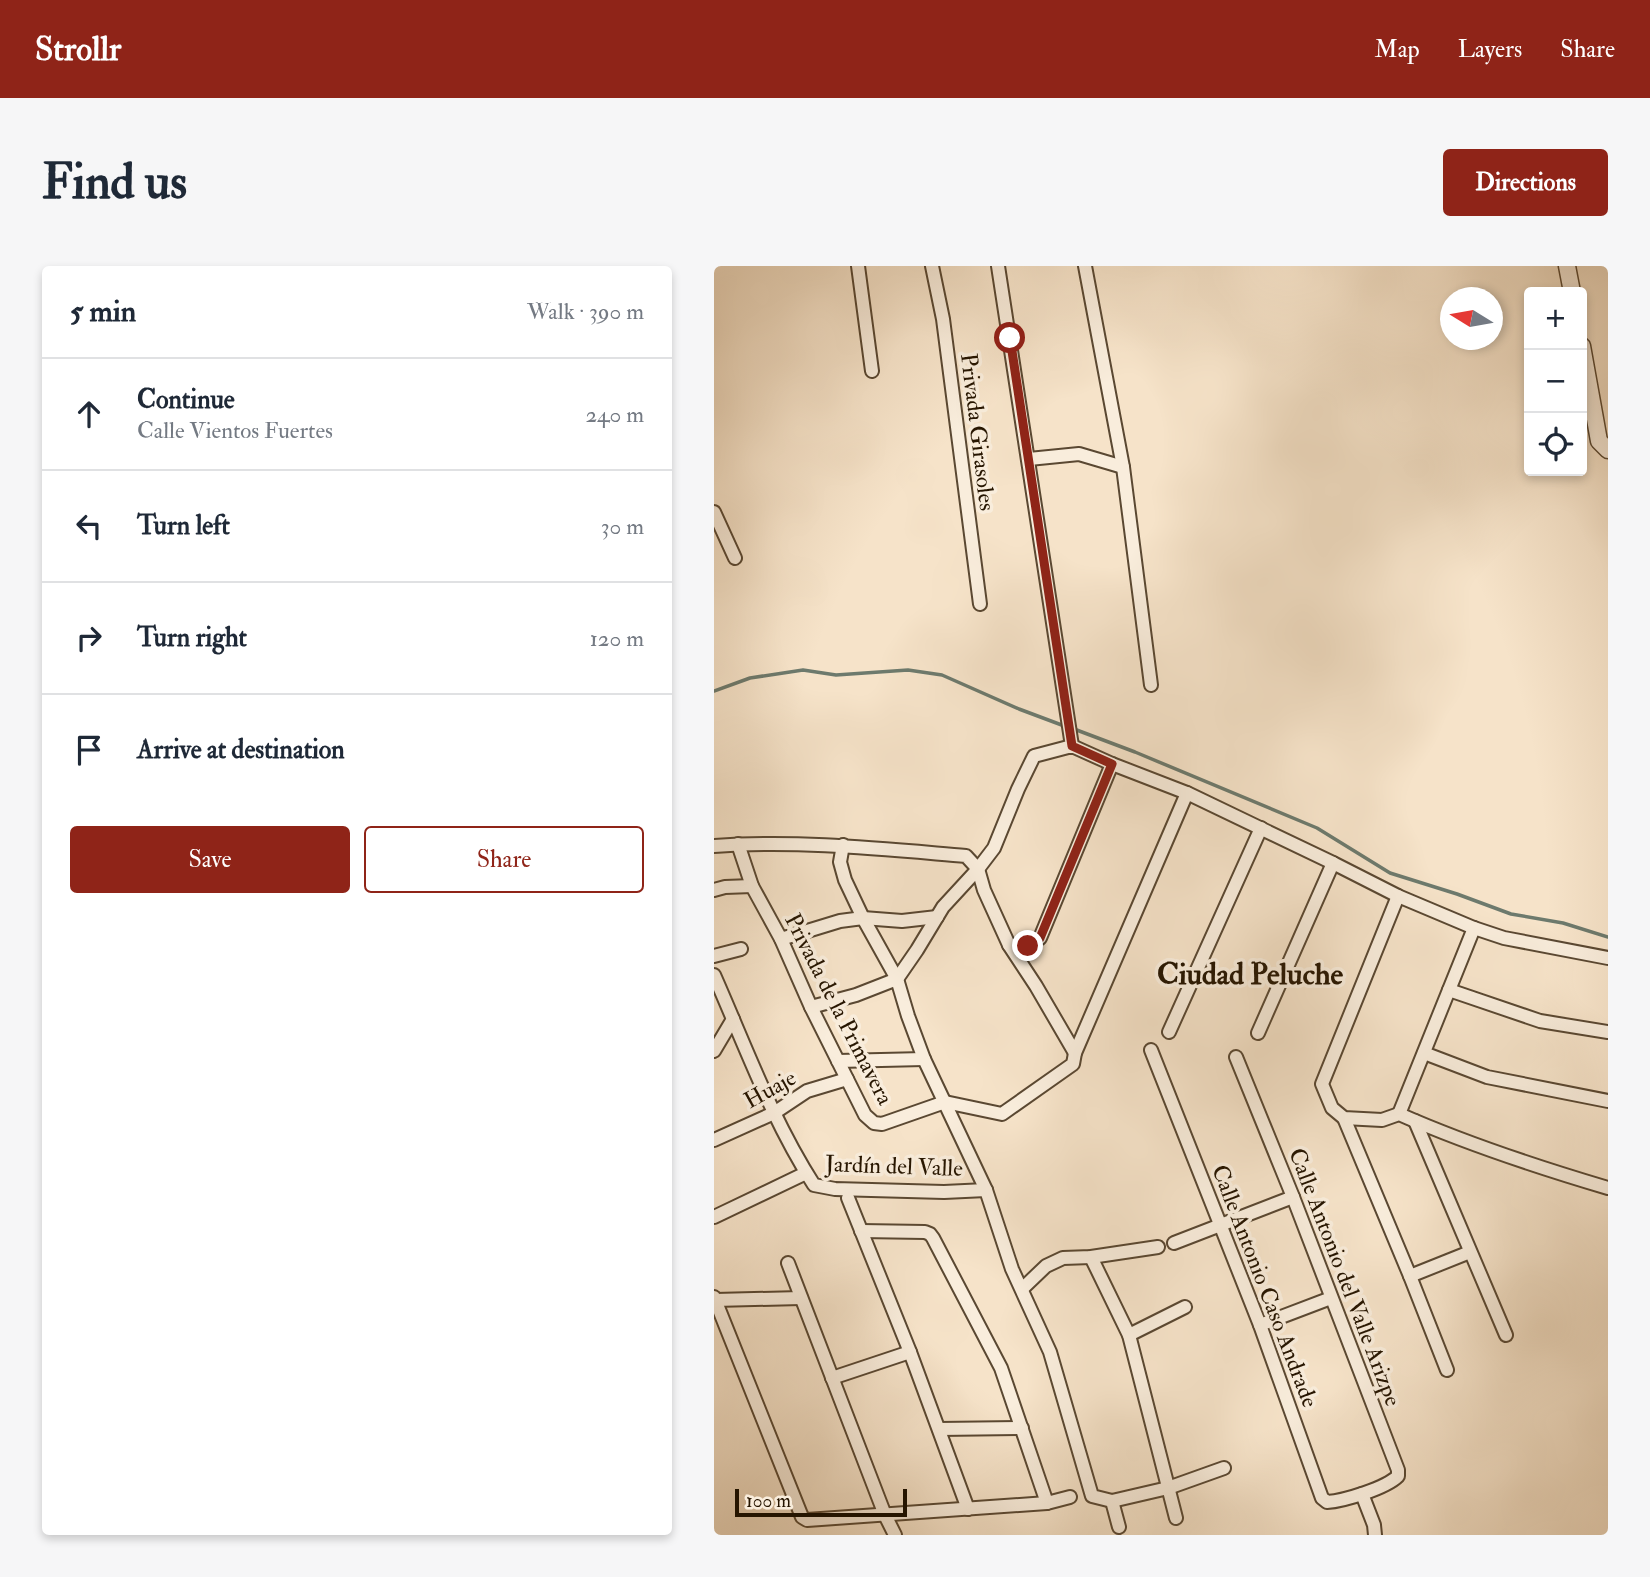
<!DOCTYPE html>
<meta charset="utf-8">
<style>
body{margin:0;font-family:"IM FELL Double Pica",serif;background:#f6f6f7;color:#1f2937}
.controls{position:absolute;right:21px;top:21px;display:grid;overflow:hidden;border-radius:7px;box-shadow:0 4px 10px #0003}
.controls button{width:63px;height:63px;display:grid;place-items:center;padding:0;border:0;border-bottom:2px solid #e0e1e3;background:#fff;color:#1f2937;font:35px sans-serif}
.compass{position:absolute;left:726px;top:21px;width:63px;height:63px;border-radius:50%;background:#fff;box-shadow:0 4px 10px #0003;rotate:281deg}
.scale{position:absolute;left:21px;bottom:18px;width:172px;box-sizing:border-box;padding-left:7px;border:4px solid #261500;border-top:0;font-size:19px;line-height:24px;white-space:nowrap;color:#261500;-webkit-text-stroke:5px #f9eddc;paint-order:stroke}
.stop{position:absolute;width:21px;height:21px;margin:-16px;border:5px solid #8f2418;border-radius:50%;background:#fff}
.stop.end{background:#8f2418;border-color:#fff;box-shadow:0 2px 7px #0008}
.list{margin:0;padding:0;list-style:none}
h2{display:flex;justify-content:space-between;align-items:center;height:91px;margin:0;padding:0 28px;font-size:30px}
h2 small{font-size:23px;font-weight:400;color:#747a83}
.list li{display:grid;grid-template-columns:46px 1fr auto;gap:21px;align-items:center;box-sizing:border-box;height:112px;padding:0 28px;border-top:2px solid #e0e1e3}
.list b{display:block;font-size:26px;white-space:nowrap}
.list p{margin:0;font-size:23px;white-space:nowrap;color:#747a83}
.list em{font-size:23px;font-style:normal;color:#747a83}
.actions{display:flex;gap:14px;padding:21px 28px}
.actions a{flex:1;padding:16px 0;border:2px solid #8f2418;border-radius:7px;text-align:center;font-size:24px;color:#8f2418}
.actions .main{background:#8f2418;color:#fff}
.icon{flex:none;width:38px;height:38px;fill:none;stroke:currentColor;stroke-width:2;stroke-linecap:round;stroke-linejoin:round}
.map{position:relative;flex:none;width:894px;height:1269px;overflow:hidden;border-radius:7px}
header{display:flex;align-items:center;gap:42px;box-sizing:border-box;height:98px;padding:0 35px;background:#8f2418;color:#fff}
header strong{font-size:33px}
nav{display:flex;gap:38px;margin-inline-start:auto;font-size:24px}
.intro{display:flex;align-items:center;justify-content:space-between;box-sizing:border-box;height:168px;padding:0 42px}
h1{margin:0;font-size:49px}
.button{padding:18px 32px;border-radius:7px;background:#8f2418;color:#fff;font-size:24px;font-weight:700}
main{display:flex;gap:42px;padding:0 42px}
aside{flex:1;background:#fff;border-radius:7px;box-shadow:0 4px 10px #0003}
.map>svg:first-child{display:block}
</style>
<header>
<strong>Strollr</strong>
<nav><a>Map</a><a>Layers</a><a>Share</a></nav>
</header>
<div class="intro"><h1>Find us</h1><a class="button">Directions</a></div>
<main>
<aside>
<h2>5 min<small>Walk · 390 m</small></h2>
<ul class="list">
<li><svg class="icon" aria-label="ahead" viewBox="0 0 24 24"><path d="M12 20V5M6 11l6-6 6 6"/></svg><div><b>Continue</b><p>Calle Vientos Fuertes</p></div><em>240 m</em></li>
<li><svg class="icon" aria-label="left" viewBox="0 0 24 24"><path d="M17 20v-9H6M10 6l-5 5 5 5"/></svg><div><b>Turn left</b></div><em>30 m</em></li>
<li><svg class="icon" aria-label="right" viewBox="0 0 24 24"><path d="M7 20v-9h11M14 6l5 5-5 5"/></svg><div><b>Turn right</b></div><em>120 m</em></li>
<li><svg class="icon" aria-label="arrive" viewBox="0 0 24 24"><path d="M6 21V4h12l-3 4 3 4H6"/></svg><div><b>Arrive at destination</b></div></li>
</ul>
<div class="actions"><a class="main">Save</a><a>Share</a></div>
</aside>
<div class="map">
<svg width="894" height="1269" viewBox="0 0 894 1269">
<rect width="100%" height="100%" fill="#f6e3c9"/>
<filter id="stains"><feTurbulence type="fractalNoise" baseFrequency=".00286" numOctaves="4"/><feColorMatrix values="0 0 0 0 .2 0 0 0 0 .09 0 0 0 0 .02 0 0 0 .5 -.17"/></filter>
<radialGradient id="worn" r=".72"><stop offset=".6" stop-color="#630" stop-opacity="0"/><stop offset="1" stop-color="#630" stop-opacity=".3"/></radialGradient>
<g fill="none" stroke-linecap="round" stroke-linejoin="round">
<g stroke="#6d7a6d" stroke-width="3.5">
<path d="M0,425L36,412L89,404L122,409L194,404L228,409L305,443L353,461"/>
<path d="M360,463L421,486L603,562L676,607L743,628L797,648L849,657L894,671"/>
</g>
<defs>
<g id="minor">
<path d="M144,0L158,105"/>
<path d="M218,0L229,53L266,338"/>
<path d="M284,0L358,480"/>
<path d="M371,0L409,201L437,419"/>
<path d="M315,193L365,188L409,201"/>
<path d="M0,246L21,292"/>
<path d="M24,578L38,620L67,673L97,741L151,849L160,857L168,858L231,836"/>
<path d="M129,579L126,596L131,614L149,652L183,713L194,750L210,793L272,924L298,1003L336,1086L378,1230L398,1235L454,1222L510,1202"/>
<path d="M0,580C84,574 168,583 252,590L264,603L270,624L295,679L322,720L361,787"/>
<path d="M0,624L11,621L38,620"/>
<path d="M684,630L608,818L618,842L630,852L668,854L685,848C753,878 823,901 894,922"/>
<path d="M67,673L126,655L149,652L188,655L223,651"/>
<path d="M295,679L314,680L326,672L398,498"/>
<path d="M0,690L27,683"/>
<path d="M0,709C31,779 58,854 100,919L121,923L230,926L272,924"/>
<path d="M735,724L826,755L894,766"/>
<path d="M97,741L142,729L183,713L203,684L229,641L264,603L280,582L304,523L320,490L358,480L398,498L473,527L619,597L684,630L760,662L790,672L894,692"/>
<path d="M455,766L547,562"/>
<path d="M544,767L619,597"/>
<path d="M437,784L546,1059L608,1232L613,1236C630,1235 672,1222 684,1210V1204L579,931L522,791"/>
<path d="M0,785L19,753"/>
<path d="M710,787L773,811L894,835"/>
<path d="M124,795L210,793"/>
<path d="M231,836L288,848L359,798L361,787L473,527"/>
<path d="M685,848L760,662"/>
<path d="M630,852L696,1010L733,1104"/>
<path d="M701,855L792,1069"/>
<path d="M0,874L60,847L93,825L133,813"/>
<path d="M134,932L196,1086L254,1243"/>
<path d="M0,951L92,907"/>
<path d="M147,965L211,966L216,968L219,972L287,1102L333,1237"/>
<path d="M460,977L579,931"/>
<path d="M377,991L415,1069L462,1252"/>
<path d="M74,997L171,1249L181,1269"/>
<path d="M696,1010L756,986"/>
<path d="M308,1023L332,1000L349,992L377,991L444,981"/>
<path d="M0,1031L88,1251L93,1254L333,1237L356,1231"/>
<path d="M1,1034L87,1032"/>
<path d="M546,1059L617,1032"/>
<path d="M415,1069L471,1041"/>
<path d="M118,1112L196,1086"/>
<path d="M225,1163L308,1162"/>
<path d="M648,1228L660,1259L661,1269"/>
<path d="M398,1235L405,1261"/>
</g>
<g id="tertiary">
<path d="M853,0L858,26"/>
<path d="M868,80L885,175L894,184"/>
</g>
</defs>
<use href="#minor" stroke="#5a4832" stroke-width="16"/>
<use href="#tertiary" stroke="#5a4832" stroke-width="19"/>
<use href="#minor" stroke="#f9eddc" stroke-width="12"/>
<use href="#tertiary" stroke="#f9eddc" stroke-width="16"/>
</g>
<g fill="none" stroke-linecap="round" stroke-linejoin="round">
<path stroke="#8f2418" stroke-width="9" d="M296,72L358,480L398,498L326,672L314,680"/>
</g>
<g text-anchor="middle" dominant-baseline="central" stroke-width="7" stroke-linejoin="round" paint-order="stroke">
<g font-size="23" fill="#261500" stroke="#f9eddc">
<text transform="translate(264 166) rotate(83)">Privada Girasoles</text>
<text transform="translate(125 743) rotate(63)">Privada de la Primavera</text>
<text transform="translate(56 823) rotate(-29)">Huaje</text>
<text transform="translate(180 900) rotate(2)">Jardín del Valle</text>
<text transform="translate(631 1011) rotate(69)">Calle Antonio del Valle Arizpe</text>
<text transform="translate(551 1020) rotate(69)">Calle Antonio Caso Andrade</text>
</g>
<g font-size="30" font-weight="bold" fill="#261500" stroke="#f9eddc">
<text x="536" y="708">Ciudad Peluche</text>
</g>
</g>
<rect width="100%" height="100%" filter="url(#stains)"/>
<rect width="100%" height="100%" fill="url(#worn)"/>
</svg>
<div class="controls">
<button>+</button>
<button>−</button>
<button><svg class="icon" aria-label="locate" viewBox="0 0 24 24"><circle cx="12" cy="12" r="6"/><path d="M12 2v4M12 18v4M2 12h4M18 12h4"/></svg></button>
</div>
<svg class="compass" viewBox="-18 -18 36 36"><path d="M0-13l5 13h-10z" fill="#e53935"/><path d="M0 13l5-13h-10z" fill="#747a83"/></svg>
<div class="scale">100 m</div>
<div class="stop" style="left:296px;top:72px"></div>
<div class="stop end" style="left:314px;top:680px"></div>
</div>
</main>
